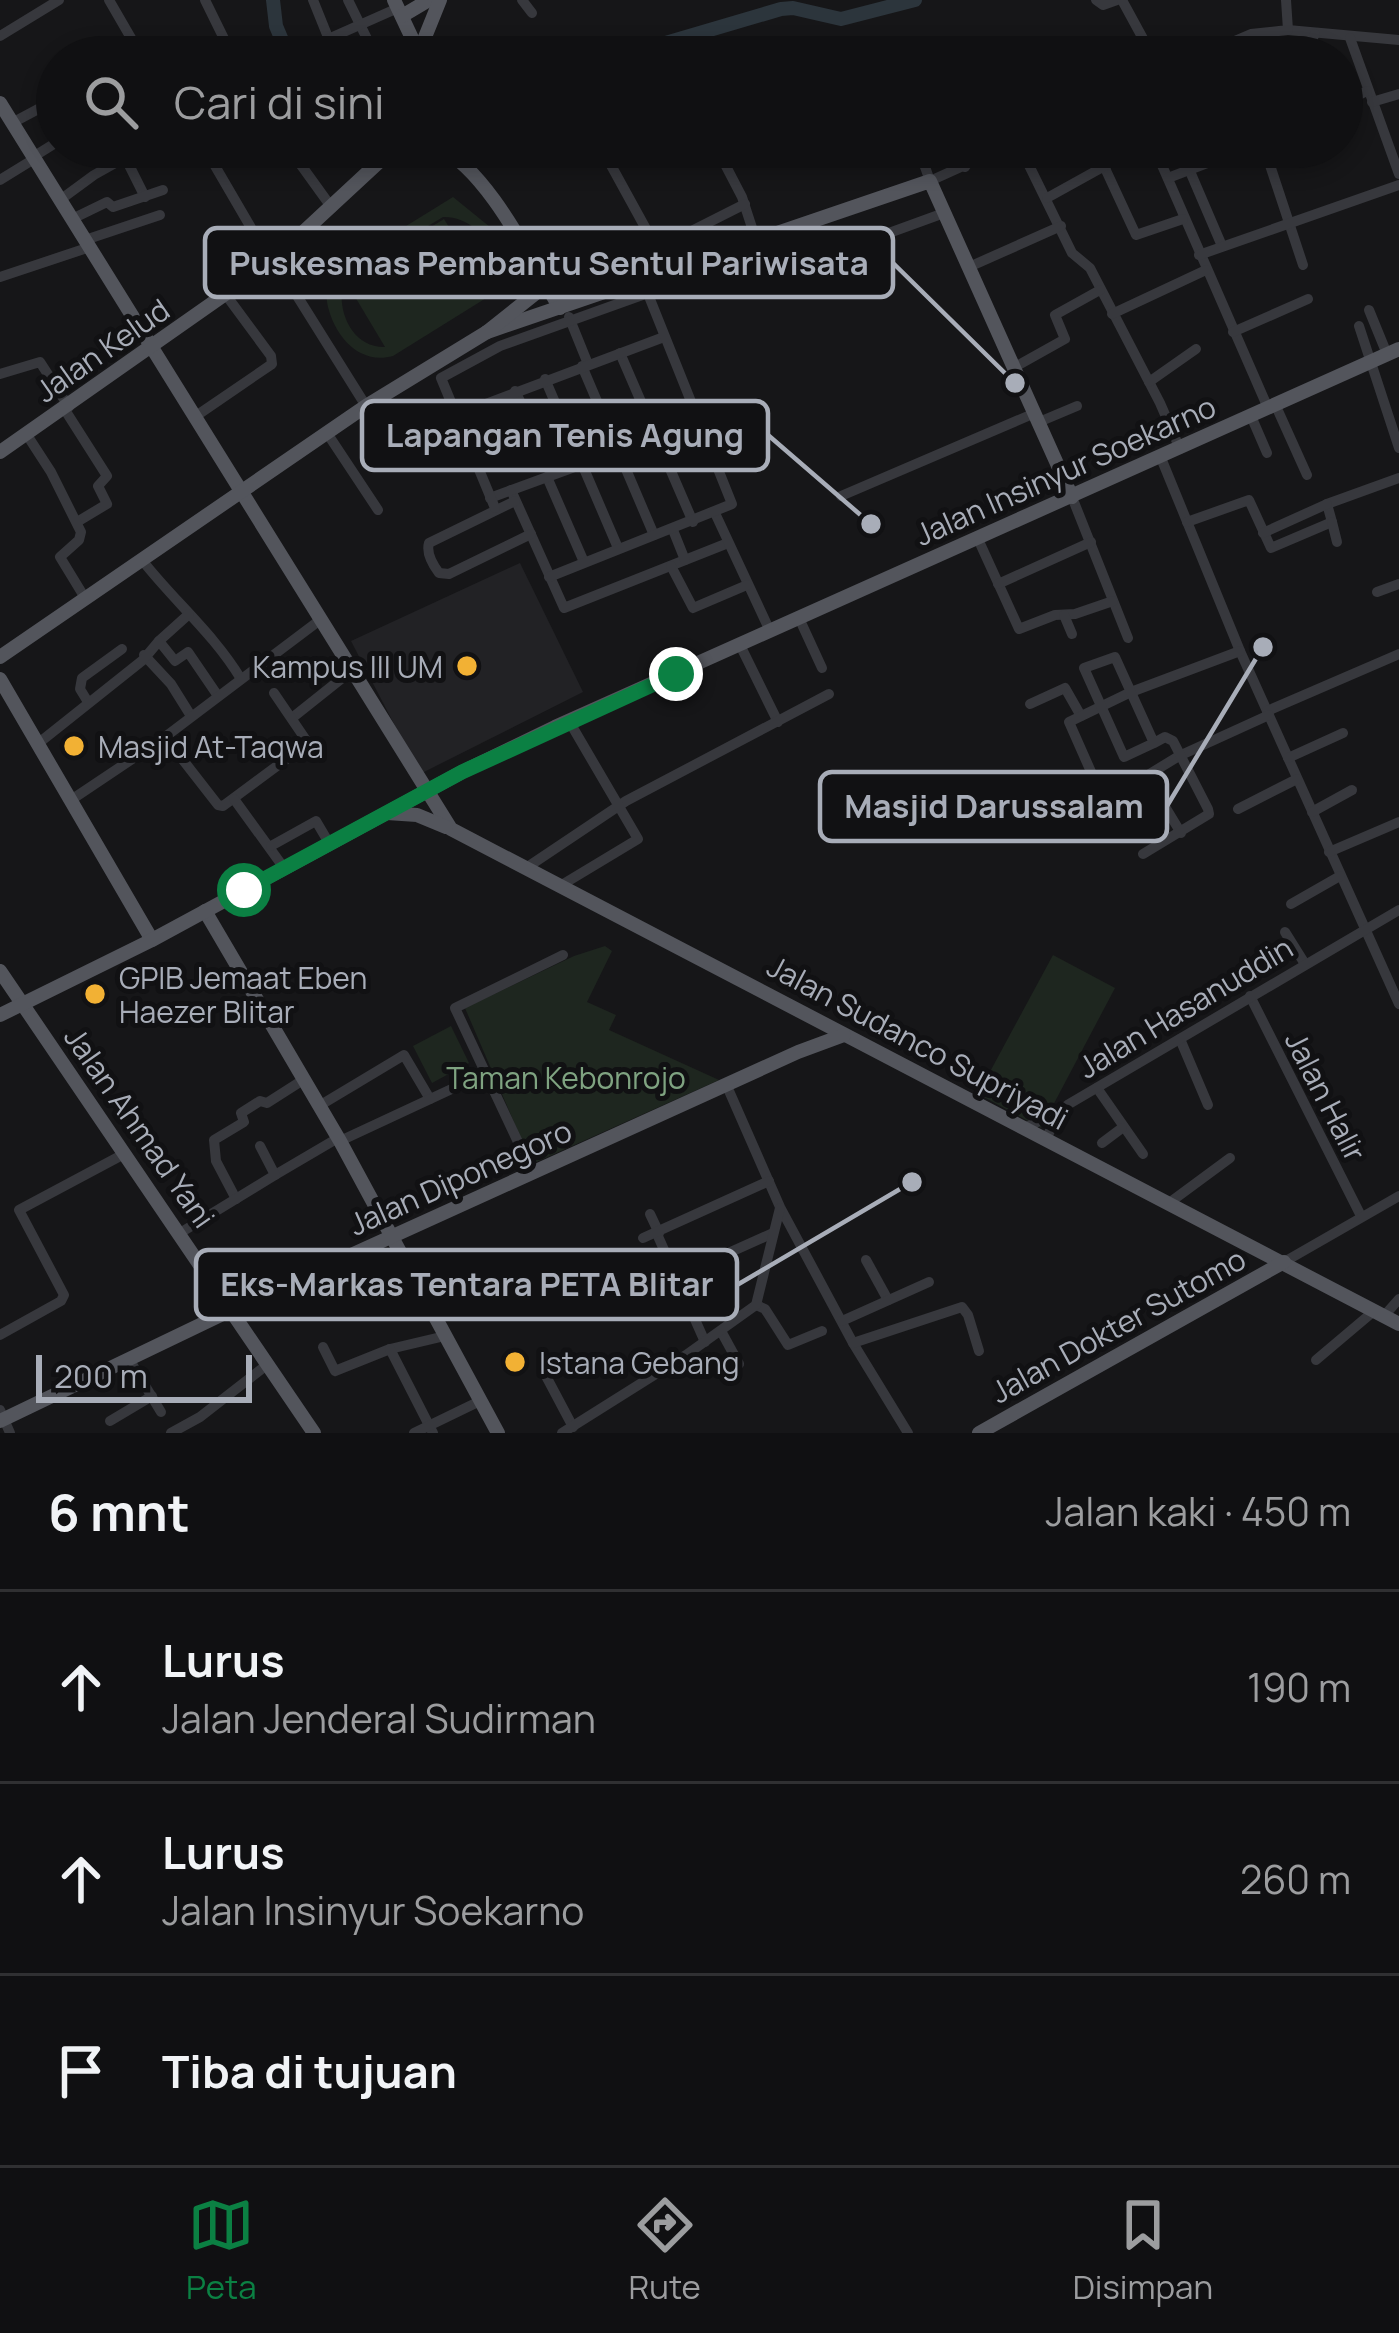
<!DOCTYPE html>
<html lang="id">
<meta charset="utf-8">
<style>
body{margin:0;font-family:Manrope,sans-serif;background:#19191b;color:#f1f3f6}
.scale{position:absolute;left:36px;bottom:30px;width:216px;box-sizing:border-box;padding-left:12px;border:6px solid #a8adb8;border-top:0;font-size:33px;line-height:42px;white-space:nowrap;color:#a8adb8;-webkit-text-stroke:9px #111113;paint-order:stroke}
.stop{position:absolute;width:36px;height:36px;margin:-27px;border:9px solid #0b8043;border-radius:50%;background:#fff}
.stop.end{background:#0b8043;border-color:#fff;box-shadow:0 3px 12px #0008}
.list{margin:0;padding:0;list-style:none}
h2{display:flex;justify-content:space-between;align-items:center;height:156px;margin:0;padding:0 48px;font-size:51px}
h2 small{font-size:39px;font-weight:400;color:#9c9d9f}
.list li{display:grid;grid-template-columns:78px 1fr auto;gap:36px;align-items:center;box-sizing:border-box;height:192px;padding:0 48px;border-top:3px solid #303032}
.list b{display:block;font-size:45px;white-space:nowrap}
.list p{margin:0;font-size:39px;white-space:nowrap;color:#9c9d9f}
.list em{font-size:39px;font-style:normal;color:#9c9d9f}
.icon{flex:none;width:66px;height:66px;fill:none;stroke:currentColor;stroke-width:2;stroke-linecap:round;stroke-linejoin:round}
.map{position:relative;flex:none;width:1399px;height:1433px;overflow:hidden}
.search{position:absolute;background:#101012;box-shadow:0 6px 18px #0003;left:36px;right:36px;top:36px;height:132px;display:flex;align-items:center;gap:30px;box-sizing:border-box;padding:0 42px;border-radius:66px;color:#9c9d9f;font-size:45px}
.sheet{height:732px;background:#101012}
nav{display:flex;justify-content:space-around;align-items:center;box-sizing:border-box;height:168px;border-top:3px solid #303032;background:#101012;font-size:33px;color:#9c9d9f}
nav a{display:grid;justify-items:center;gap:6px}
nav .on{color:#0b8043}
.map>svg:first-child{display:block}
</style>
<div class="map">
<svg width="1399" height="1433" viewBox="0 0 1399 1433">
<rect width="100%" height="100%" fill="#161618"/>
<path fill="#222225" d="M520,563L583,692L420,774L351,641Z"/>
<g fill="#1e261f" fill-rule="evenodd">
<path d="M453,197L490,227L502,246L503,279L491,295L393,356C360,365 336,338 328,307C325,295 329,289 322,278ZM443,217C477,216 510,256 485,285L444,219L345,280L385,347C350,348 334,306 345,276Z"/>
<path d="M605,946L612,951L587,1002L616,1015L609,1030L719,1080L532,1164L465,1008L574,956Z"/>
<path d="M1053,955L1115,988L1041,1128L978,1094Z"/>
<path d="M451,1026L469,1063L432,1083L413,1046Z"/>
</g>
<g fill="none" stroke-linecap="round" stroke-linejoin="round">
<g stroke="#2c353c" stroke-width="14">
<path d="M273,0L276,26L289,57"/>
<path d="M618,57L781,9L793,8L841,19L915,0"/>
</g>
<g stroke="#37383d" stroke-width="10">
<path d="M109,0L142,57"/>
<path d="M205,0L233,57"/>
<path d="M313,0L336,57"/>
<path d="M348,0L376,57"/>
<path d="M522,0L532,13"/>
<path d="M1096,0L1103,5L1117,0"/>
<path d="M1122,0L1153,57"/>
<path d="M1288,30L1399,40"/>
<path d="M0,36L59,0"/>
<path d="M1350,38L1399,174"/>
<path d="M328,39L398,8"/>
<path d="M383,57L413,42"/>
<path d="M1197,57L1251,34L1288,30L1286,0"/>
<path d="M1283,57L1305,50L1315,34"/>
<path d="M1372,102L1399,94"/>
<path d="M1342,103L1367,91"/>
<path d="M12,123L57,99"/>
<path d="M204,147L271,262"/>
<path d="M288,147L332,208"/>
<path d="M601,147L657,249"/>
<path d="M716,147L742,197L756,240"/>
<path d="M918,147L930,181L1005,147"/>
<path d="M958,147L965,167"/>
<path d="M1020,147L1072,253L1090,268L1160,403L1180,449"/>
<path d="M1154,147L1268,408"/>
<path d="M1264,147L1303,265"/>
<path d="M33,157L57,142"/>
<path d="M125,157L145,197"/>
<path d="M1104,166L1136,235L1183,219"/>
<path d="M1189,169L1222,246"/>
<path d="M1168,178L1249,147"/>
<path d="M0,180L34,159"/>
<path d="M1047,198L1139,147"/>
<path d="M60,200L94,175L144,147"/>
<path d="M72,219L107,202L113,207L163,190"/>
<path d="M85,240L160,215"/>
<path d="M856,245L944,213"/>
<path d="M1199,255L1399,185"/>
<path d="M638,258L745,204"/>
<path d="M274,259L366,406"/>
<path d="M969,267L1061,226"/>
<path d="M0,277L90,247"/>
<path d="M1369,310L1387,354"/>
<path d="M1112,314L1206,270"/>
<path d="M569,317L588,364"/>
<path d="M1359,326L1399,448"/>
<path d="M1233,332L1308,299"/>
<path d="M620,353L693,522"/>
<path d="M582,366L654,535"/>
<path d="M1015,367L1065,339L1055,315L1100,290"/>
<path d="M0,374L40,362L69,407"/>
<path d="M545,379L569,435"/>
<path d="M1149,382L1196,349"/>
<path d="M515,391L541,444L605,422"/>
<path d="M1275,404L1307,475"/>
<path d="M65,410L107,476L98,486L107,504L77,522"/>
<path d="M196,416L272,364L271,356L226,295"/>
<path d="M454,416L664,337"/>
<path d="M1251,416L1267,453"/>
<path d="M1039,422L1077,406"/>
<path d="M327,433L378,510"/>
<path d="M27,435L51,472L81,532L79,540L60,557L85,598"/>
<path d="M470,449L530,423"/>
<path d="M1161,458L1240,651L1399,1004"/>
<path d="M582,464L618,548"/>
<path d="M547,477L584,562"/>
<path d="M511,490L564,608L728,543"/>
<path d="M841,496L1035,413"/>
<path d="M1072,497L1128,638"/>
<path d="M490,498L700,421"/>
<path d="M515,501L429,543C426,553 433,565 439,573L449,574L531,534"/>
<path d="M495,508L441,378L500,346L648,293"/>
<path d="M715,513L770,631"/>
<path d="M1187,522L1249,500L1271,548L1332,522L1327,504L1399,478"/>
<path d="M1332,522L1337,542"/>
<path d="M673,530L685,560"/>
<path d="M1263,533L1327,504"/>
<path d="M978,539L1019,629L1055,615L1075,614L1113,601"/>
<path d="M142,560C174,601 214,634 241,679"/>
<path d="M671,566L693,608L747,585"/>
<path d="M549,577L732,504L642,279"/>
<path d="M998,584L1091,542"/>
<path d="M1377,592L1399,584"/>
<path d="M1064,615L1072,634"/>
<path d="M799,618L822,668"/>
<path d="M159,641L189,614"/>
<path d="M740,645L778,722"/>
<path d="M144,655L171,684L191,716"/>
<path d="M88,702L80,689L82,678L122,649"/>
<path d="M1030,704L1065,688L1081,716"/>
<path d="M1267,711L1399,654"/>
<path d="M292,718L351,671"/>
<path d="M165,737L218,805L223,806L308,743L274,693"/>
<path d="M40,742L143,660L159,641L175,661L188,652L218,696"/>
<path d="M1288,758L1343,733"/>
<path d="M1092,774L1069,722L1131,692L1240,651"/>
<path d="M1112,797L1179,756L1269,715"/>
<path d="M234,799L284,868"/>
<path d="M71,800L165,737L320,620"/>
<path d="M1161,800L1181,833"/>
<path d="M1238,809L1297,779"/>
<path d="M1312,812L1352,790"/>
<path d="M271,846L316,821L329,843"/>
<path d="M1329,852L1399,822"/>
<path d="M1143,854L1209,814L1208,809L1173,741L1165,737L1154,743L1115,657L1084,668L1124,757L1154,743"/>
<path d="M526,868L626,801L829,694"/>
<path d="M560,886L638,839L569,721"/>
<path d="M1291,904L1340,876"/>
<path d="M1285,932L1305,964"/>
<path d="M1250,996L1361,1216"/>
<path d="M1180,1039L1208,1105"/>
<path d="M726,1084L780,1207L853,1343L908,1433"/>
<path d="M1097,1088L1143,1154"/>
<path d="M319,1106L404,1055L430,1099"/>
<path d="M1024,1128L1059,1112"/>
<path d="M1046,1139L1059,1112L1069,1104L1399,910"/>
<path d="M340,1141L486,1073"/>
<path d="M1102,1143L1122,1128"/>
<path d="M533,1174L455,1008L563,955"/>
<path d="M275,1175L338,1138"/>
<path d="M236,1199L216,1161L214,1140L244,1122L241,1113L260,1101L267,1103L303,1080"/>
<path d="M1169,1203L1230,1158"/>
<path d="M650,1214L659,1233"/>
<path d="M180,1233L275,1175L260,1146"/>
<path d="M657,1234L705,1342"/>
<path d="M643,1238L769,1181"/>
<path d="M866,1260L888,1300"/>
<path d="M1284,1262L1399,1196"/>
<path d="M675,1277L773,1233"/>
<path d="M756,1305L765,1309L788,1345L822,1331"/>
<path d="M1384,1316L1399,1299"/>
<path d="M842,1321L929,1282"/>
<path d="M721,1331L739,1364"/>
<path d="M0,1335L61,1301L64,1295L19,1210L124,1154"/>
<path d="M853,1343L962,1307L968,1315L979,1351"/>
<path d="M323,1347L335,1371L390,1349L445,1336"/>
<path d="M390,1349L433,1433"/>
<path d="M129,1359L161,1412"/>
<path d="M1316,1360L1374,1311"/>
<path d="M547,1378L573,1427"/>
<path d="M0,1410L10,1433"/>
<path d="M110,1421L152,1396"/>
<path d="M171,1433L200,1417L268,1364"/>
<path d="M414,1433L480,1401"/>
<path d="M562,1433L686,1355L756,1305L780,1208"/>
</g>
<g stroke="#53555c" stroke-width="14">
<path d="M394,0L418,51"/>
<path d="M402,16L429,0"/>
<path d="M417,57L440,0"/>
<path d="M0,103L451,829L1399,1324"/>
<path d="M438,147C488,170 531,261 560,308"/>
<path d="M487,332L930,181L1072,497"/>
<path d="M0,452L271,262L395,147"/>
<path d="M0,657L366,406L487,332L546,285"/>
<path d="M0,679L152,940"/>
<path d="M387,813L417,815L446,827"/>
<path d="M205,911L340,1141L498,1433"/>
<path d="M0,971L314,1433"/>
<path d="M0,1015L152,940L462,772L555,727L1399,349"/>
<path d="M211,1279L264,1291"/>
<path d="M0,1421L252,1300L798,1052L844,1035"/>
<path d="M979,1433L1284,1262"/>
</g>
</g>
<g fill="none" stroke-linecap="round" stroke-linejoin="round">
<path stroke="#0b8043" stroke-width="15" d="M244,890L462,772L676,674"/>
</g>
<g fill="#f2b134" stroke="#111113" stroke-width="4.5">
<circle cx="467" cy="666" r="12"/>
<circle cx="74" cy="746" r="12"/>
<circle cx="95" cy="994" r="12"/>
<circle cx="515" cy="1362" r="12"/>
</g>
<g text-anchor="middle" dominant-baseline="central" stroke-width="10" stroke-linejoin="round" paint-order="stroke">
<g font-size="30" fill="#a8adb8" stroke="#111113">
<text transform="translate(102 350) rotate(-35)">Jalan Kelud</text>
<text transform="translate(1065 470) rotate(-24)">Jalan Insinyur Soekarno</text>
<text transform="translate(1185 1007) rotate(-31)">Jalan Hasanuddin</text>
<text transform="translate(918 1042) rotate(28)">Jalan Sudanco Supriyadi</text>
<text transform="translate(1326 1096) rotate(63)">Jalan Halir</text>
<text transform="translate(140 1127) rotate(55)">Jalan Ahmad Yani</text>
<text transform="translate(460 1177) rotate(-24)">Jalan Diponegoro</text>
<text transform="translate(1118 1325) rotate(-29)">Jalan Dokter Sutomo</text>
</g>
<g font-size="30" fill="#a8adb8" stroke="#111113" text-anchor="start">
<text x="443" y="666" text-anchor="end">Kampus III UM</text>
<text x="98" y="746">Masjid At-Taqwa</text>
<text x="119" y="977">GPIB Jemaat Eben<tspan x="119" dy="34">Haezer Blitar</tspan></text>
<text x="539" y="1362">Istana Gebang</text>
</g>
<g font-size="30" fill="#7fa381" stroke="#111113">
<text x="566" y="1077">Taman Kebonrojo</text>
</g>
</g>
<path fill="none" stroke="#a8adb8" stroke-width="4.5" d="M1015 383L893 263M871 524L768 435M1263 647L1167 806M912 1182L737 1285"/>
<g fill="#a8adb8" stroke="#111113" stroke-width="4.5">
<circle cx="1015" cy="383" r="12"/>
<circle cx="871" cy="524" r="12"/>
<circle cx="1263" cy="647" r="12"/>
<circle cx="912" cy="1182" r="12"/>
</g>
<g fill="#111113" stroke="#a8adb8" stroke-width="4.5">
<rect x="205" y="228" width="688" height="69" rx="12"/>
<rect x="362" y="401" width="406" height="69" rx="12"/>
<rect x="820" y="772" width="347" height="69" rx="12"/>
<rect x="196" y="1250" width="541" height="69" rx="12"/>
</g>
<g font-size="33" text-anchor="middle" font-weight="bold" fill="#a8adb8">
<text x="549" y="275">Puskesmas Pembantu Sentul Pariwisata</text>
<text x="565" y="447">Lapangan Tenis Agung</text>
<text x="994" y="818">Masjid Darussalam</text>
<text x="467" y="1296">Eks-Markas Tentara PETA Blitar</text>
</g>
</svg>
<div class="scale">200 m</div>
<div class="stop" style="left:244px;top:890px"></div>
<div class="stop end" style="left:676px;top:674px"></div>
<div class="search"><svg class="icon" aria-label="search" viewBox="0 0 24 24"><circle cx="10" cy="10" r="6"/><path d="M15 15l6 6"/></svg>Cari di sini</div>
</div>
<section class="sheet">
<h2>6 mnt<small>Jalan kaki · 450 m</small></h2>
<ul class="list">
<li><svg class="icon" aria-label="ahead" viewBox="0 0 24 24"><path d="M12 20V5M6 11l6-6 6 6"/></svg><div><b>Lurus</b><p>Jalan Jenderal Sudirman</p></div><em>190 m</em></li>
<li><svg class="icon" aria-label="ahead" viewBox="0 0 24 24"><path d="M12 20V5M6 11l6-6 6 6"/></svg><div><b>Lurus</b><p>Jalan Insinyur Soekarno</p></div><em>260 m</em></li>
<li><svg class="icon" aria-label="arrive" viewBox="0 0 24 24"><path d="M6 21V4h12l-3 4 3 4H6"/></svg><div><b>Tiba di tujuan</b></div></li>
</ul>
</section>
<nav>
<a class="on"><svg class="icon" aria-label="map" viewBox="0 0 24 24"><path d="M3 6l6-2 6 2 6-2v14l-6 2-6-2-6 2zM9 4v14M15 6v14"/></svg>Peta</a>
<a><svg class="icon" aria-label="directions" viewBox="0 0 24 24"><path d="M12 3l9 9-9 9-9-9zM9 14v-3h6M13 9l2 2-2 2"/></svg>Rute</a>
<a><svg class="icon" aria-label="saved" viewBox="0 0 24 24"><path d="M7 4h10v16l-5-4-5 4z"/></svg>Disimpan</a>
</nav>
